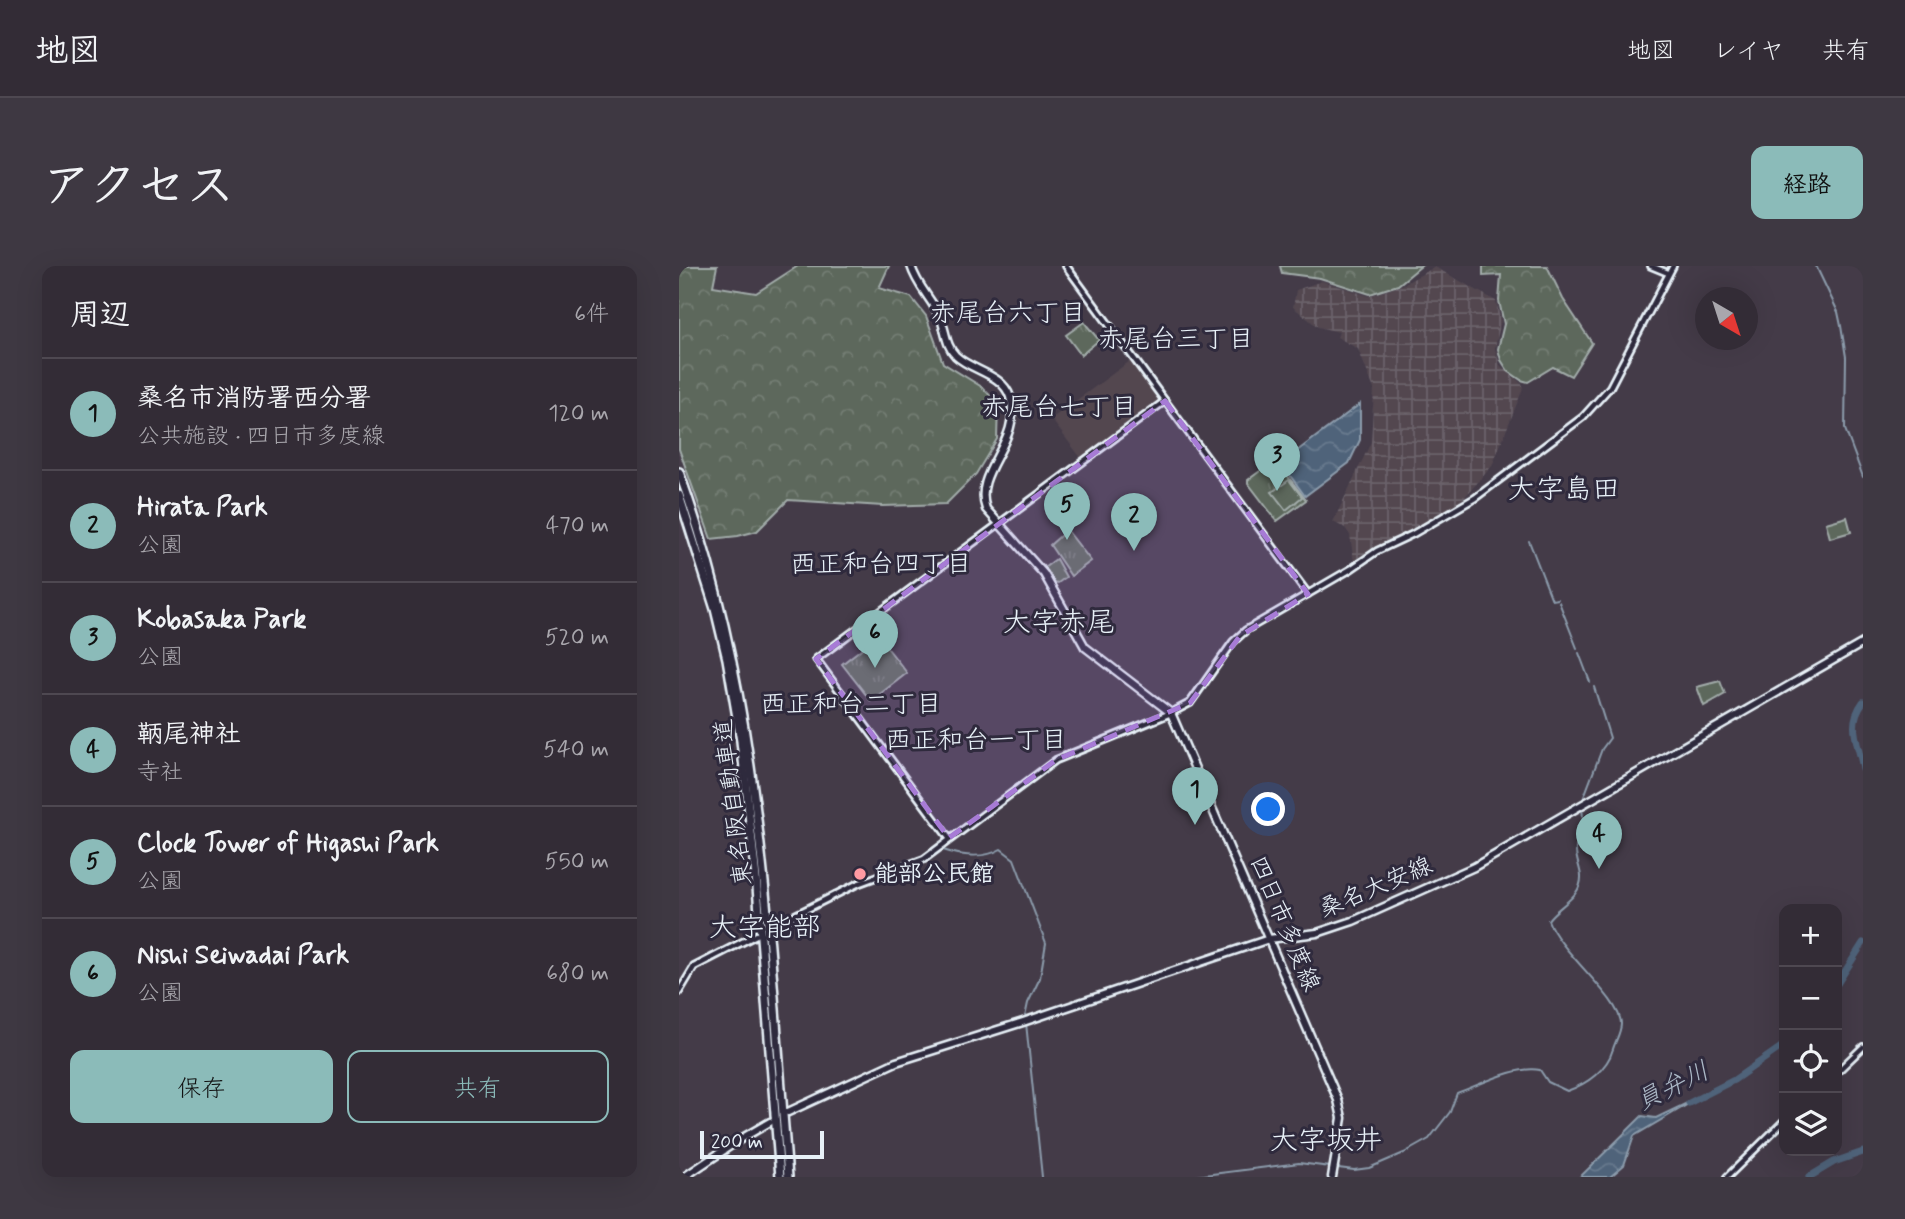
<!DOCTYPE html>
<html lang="ja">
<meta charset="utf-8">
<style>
body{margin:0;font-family:Mynerve,"Klee One",sans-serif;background:#3e3842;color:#f1f3f6}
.controls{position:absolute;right:21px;bottom:21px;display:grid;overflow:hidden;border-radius:14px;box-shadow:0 7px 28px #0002}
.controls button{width:63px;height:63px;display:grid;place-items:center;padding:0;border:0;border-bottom:2px solid #4e4851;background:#332c36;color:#f1f3f6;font:35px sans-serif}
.compass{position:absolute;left:1016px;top:21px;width:63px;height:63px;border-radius:50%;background:#332c36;box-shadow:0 7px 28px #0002;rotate:141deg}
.scale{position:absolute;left:21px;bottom:18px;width:124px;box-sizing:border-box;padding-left:7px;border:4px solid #e8f1f8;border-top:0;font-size:19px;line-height:24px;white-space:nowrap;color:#e8f1f8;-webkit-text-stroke:5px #2f2a3d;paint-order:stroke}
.you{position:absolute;left:590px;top:544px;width:24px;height:24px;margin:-18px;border:5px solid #fff;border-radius:50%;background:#1a73e8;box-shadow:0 0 0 10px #1a73e833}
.badge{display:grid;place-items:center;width:46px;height:46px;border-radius:50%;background:#8bbbb9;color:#111;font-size:23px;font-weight:700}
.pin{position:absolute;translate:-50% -58px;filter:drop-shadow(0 2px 4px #0008)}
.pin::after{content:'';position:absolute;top:37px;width:24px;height:21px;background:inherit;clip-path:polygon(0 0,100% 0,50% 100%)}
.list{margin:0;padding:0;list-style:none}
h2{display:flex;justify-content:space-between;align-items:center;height:91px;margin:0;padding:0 28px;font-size:30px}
h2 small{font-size:23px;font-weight:400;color:#a9a7ad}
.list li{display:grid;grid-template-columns:46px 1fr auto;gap:21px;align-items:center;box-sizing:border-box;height:112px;padding:0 28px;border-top:2px solid #4e4851}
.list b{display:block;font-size:26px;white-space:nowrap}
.list p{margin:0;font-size:23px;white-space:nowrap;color:#a9a7ad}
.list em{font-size:23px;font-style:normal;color:#a9a7ad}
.actions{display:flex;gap:14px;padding:21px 28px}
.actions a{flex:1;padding:16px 0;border:2px solid #8bbbb9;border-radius:14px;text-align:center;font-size:24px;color:#8bbbb9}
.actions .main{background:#8bbbb9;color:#111}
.icon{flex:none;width:38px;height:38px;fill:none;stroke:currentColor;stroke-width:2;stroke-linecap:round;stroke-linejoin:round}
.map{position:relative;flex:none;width:1184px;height:911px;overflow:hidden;border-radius:14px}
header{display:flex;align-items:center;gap:42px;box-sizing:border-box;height:98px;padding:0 35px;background:#332c36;border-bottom:2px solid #4e4851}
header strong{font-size:33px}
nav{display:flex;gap:38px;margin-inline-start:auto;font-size:24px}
.intro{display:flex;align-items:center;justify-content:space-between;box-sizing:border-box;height:168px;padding:0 42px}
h1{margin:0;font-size:49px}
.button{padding:18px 32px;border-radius:14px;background:#8bbbb9;color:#111;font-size:24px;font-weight:700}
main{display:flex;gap:42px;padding:0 42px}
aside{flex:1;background:#332c36;border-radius:14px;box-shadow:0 7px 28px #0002}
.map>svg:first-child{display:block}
</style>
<header>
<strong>地図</strong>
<nav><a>地図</a><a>レイヤ</a><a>共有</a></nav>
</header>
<div class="intro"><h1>アクセス</h1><a class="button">経路</a></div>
<main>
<aside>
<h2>周辺<small>6件</small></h2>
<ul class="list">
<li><span class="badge">1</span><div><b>桑名市消防署西分署</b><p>公共施設 · 四日市多度線</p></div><em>120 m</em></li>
<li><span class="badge">2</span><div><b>Hirata Park</b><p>公園</p></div><em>470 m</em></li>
<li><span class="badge">3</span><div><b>Kobasaka Park</b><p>公園</p></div><em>520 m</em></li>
<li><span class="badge">4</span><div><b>鞆尾神社</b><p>寺社</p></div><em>540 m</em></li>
<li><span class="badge">5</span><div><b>Clock Tower of Higashi Park</b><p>公園</p></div><em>550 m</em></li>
<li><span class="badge">6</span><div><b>Nishi Seiwadai Park</b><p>公園</p></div><em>680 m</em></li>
</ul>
<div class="actions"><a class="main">保存</a><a>共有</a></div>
</aside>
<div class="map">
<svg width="1184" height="911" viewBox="0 0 1184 911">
<defs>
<pattern id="industrial-grid" width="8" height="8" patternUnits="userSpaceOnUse" patternTransform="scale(1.75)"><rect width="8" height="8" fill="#524750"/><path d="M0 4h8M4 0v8" fill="none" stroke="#6b626a"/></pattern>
<pattern id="grass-tufts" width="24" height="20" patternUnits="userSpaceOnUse" patternTransform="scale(1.75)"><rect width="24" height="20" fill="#5d685c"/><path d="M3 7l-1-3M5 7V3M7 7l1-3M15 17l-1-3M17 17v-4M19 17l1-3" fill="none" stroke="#747e74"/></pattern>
<pattern id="forest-crowns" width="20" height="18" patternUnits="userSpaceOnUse" patternTransform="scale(1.75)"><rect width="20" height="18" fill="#5d685c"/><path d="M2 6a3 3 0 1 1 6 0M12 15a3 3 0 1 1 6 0" fill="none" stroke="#747e74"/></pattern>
<pattern id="cemetery-stones" width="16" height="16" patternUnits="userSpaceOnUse" patternTransform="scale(1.75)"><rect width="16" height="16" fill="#5d685c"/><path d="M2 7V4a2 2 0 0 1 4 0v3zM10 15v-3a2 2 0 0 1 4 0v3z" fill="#747e74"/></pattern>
<pattern id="water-waves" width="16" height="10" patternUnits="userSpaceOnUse" patternTransform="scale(1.75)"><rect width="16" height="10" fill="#4f637a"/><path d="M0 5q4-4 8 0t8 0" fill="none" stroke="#687a8e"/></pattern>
</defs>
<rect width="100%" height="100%" fill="#443b48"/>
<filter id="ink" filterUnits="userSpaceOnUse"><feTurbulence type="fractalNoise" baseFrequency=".0143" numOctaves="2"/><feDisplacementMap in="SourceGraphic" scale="14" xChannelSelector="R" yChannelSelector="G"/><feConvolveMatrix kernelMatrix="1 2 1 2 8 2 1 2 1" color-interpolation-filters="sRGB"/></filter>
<g filter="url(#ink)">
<path fill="#524750" d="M451,95L480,132L479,135L402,192L372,153Z"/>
<path fill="url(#industrial-grid)" d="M756,1L817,35L822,55L816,82L821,99L844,119L843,125L813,200L779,239L675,297L671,269L666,262L654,256L692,176L695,123L679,83L658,71L660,66L639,61L614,41L617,24L643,15L690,30L721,20Z"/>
<g fill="url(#grass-tufts)" stroke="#a2acaa" stroke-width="2">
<path d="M405,56L420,74L402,89L387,69Z"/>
<path d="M596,194L627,234L598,255L569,217V214Z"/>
<path d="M1168,251L1172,266L1151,272L1147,257Z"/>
<path d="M388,264L412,295L392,310L371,279Z"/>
<path d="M199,370L228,407L192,435L163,398Z"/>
<path d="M1041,415L1046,428L1025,440L1018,421Z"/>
</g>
<g fill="url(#forest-crowns)" stroke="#a2acaa" stroke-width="2">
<path d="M0,0H38L34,20L77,27L119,0H210L200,22L232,31L247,50L264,97L303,121L319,138L318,173L297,208L267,238L204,240L109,234L78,265L59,270L32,273L0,183Z"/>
<path d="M601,0H742L719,19L691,28L641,12L603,7Z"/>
<path d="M804,0H868L884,33L913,77L892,110L874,101L849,116L842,114L829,105L822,94L819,83L825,58L820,35L822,9L804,10Z"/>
</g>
<path fill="url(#cemetery-stones)" stroke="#a2acaa" stroke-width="2" d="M377,293L387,311L379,317L375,316L365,302Z"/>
<path fill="#5d685c" stroke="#a2acaa" stroke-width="2" d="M610,214L623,231L607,244L593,226Z"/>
<g fill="url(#water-waves)" stroke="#8c9cac" stroke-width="2">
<path d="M681,138V174L670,197L626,230L602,197Z"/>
<path d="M1023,830L955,870L945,899L931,911H901L963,850L977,852Z"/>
</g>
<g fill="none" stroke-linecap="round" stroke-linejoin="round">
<g stroke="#8c9cac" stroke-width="2">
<path d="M1137,0L1159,46L1162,60L1167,91L1166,163L1184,211"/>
<path d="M850,275L873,334L879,333"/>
<path d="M880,336L898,382"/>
<path d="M900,387L911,416"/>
<path d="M903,536L923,483L931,472L915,421"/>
<path d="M264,584C282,590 305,593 322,583L335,593L367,677L361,712L349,737L346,751"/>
<path d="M347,757L363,911"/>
<path d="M509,911L620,897L675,904L690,902L725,887L750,873L771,846L778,827C801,819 837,799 861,804L869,816L888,825C908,818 928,804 934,783C936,776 942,766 942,758C942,733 880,685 869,654C878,640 903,632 902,610C901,601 896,591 897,582C899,568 906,558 903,543"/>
</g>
<g stroke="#4f637a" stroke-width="7">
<path d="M1184,436C1167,459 1180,478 1184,503"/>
<path d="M1158,718L1184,677"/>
<path d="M1010,837L1055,814L1105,779"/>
<path d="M1130,911L1155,896L1184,886"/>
</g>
<defs>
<g id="minor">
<path d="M387,0L486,135"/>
<path d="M972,0L989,7"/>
<path d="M270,572L137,393L486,135L629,328"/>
<path d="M92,661L178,618L245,593L377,494L492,447L511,437L554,376L567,364L672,303L698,285L734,268L796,232L904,151L931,121L994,0"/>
<path d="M0,726L15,701L77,669"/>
<path d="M1158,806L1184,781"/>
<path d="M1048,911L1105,855"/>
</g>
<g id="major">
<path d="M232,0C238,20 252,32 261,51C267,64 266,79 277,90C293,105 324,108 331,131C344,176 293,205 307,243L365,308L406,381L492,447L659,834L663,852L653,911"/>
<path d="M109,846L217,796L344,756L590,673L638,667L674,655L795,601L1184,377"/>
<path d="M5,911L60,874L91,856"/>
</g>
<g id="highway">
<path d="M0,206C83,432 89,673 109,911"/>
<path d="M0,229L36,343L48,393L62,475L78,621L101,911"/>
</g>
</defs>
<use href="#minor" stroke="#e8f1f8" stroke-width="10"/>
<use href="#major" stroke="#e8f1f8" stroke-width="11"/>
<use href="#highway" stroke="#e8f1f8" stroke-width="12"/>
<use href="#minor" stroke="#2f2a3d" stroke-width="4.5"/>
<use href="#major" stroke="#2f2a3d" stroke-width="6"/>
<use href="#highway" stroke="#2f2a3d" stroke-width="7"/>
</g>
</g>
<path fill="#a77bd6" fill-opacity="0.2" stroke="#a77bd6" stroke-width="5" stroke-dasharray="14 9" stroke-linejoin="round" d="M486,135L629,328L561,370L511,437L377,494L270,572L137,393Z"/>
<circle fill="#ff9aa2" stroke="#2f2a3d" stroke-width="2.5" cx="181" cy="608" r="7"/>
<g text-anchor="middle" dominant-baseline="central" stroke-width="6" stroke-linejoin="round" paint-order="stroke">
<g font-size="24" fill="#e8f1f8" stroke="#2f2a3d">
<text transform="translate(55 536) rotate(-97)">東名阪自動車道</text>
<text transform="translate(697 622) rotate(-23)">桑名大安線</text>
<text transform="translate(605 658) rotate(67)">四日市多度線</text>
</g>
<g font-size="24" font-weight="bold" fill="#e8f1f8" stroke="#2f2a3d" text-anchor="start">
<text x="195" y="608">能部公民館</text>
</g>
<g font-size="26" fill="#e8f1f8" stroke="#2f2a3d">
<text x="329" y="48">赤尾台六丁目</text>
<text x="497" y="74">赤尾台三丁目</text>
<text x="380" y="142">赤尾台七丁目</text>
<text x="202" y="299">西正和台四丁目</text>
<text x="172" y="439">西正和台二丁目</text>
<text x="297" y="475">西正和台一丁目</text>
</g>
<g font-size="26" font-style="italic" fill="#abb8c6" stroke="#2f2a3d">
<text transform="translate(994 821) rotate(-26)">員弁川</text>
</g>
<g font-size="28" fill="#e8f1f8" stroke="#2f2a3d">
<text x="885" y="224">大字島田</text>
<text x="380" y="357">大字赤尾</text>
<text x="86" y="662">大字能部</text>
<text x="647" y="875">大字坂井</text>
</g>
</g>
</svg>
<div class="controls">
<button>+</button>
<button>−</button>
<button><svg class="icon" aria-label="locate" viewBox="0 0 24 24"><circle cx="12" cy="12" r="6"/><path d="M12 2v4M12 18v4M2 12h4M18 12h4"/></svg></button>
<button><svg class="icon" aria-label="layers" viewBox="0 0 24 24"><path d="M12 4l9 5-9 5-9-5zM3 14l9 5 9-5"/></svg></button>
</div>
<svg class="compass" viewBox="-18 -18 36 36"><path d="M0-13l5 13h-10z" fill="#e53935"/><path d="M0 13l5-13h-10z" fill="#a9a7ad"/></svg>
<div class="scale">200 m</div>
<div class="you"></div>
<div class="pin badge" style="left:516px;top:559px">1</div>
<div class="pin badge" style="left:455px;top:285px">2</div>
<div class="pin badge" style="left:598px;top:225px">3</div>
<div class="pin badge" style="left:920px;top:603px">4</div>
<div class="pin badge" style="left:388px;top:274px">5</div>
<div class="pin badge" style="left:196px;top:402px">6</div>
</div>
</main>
